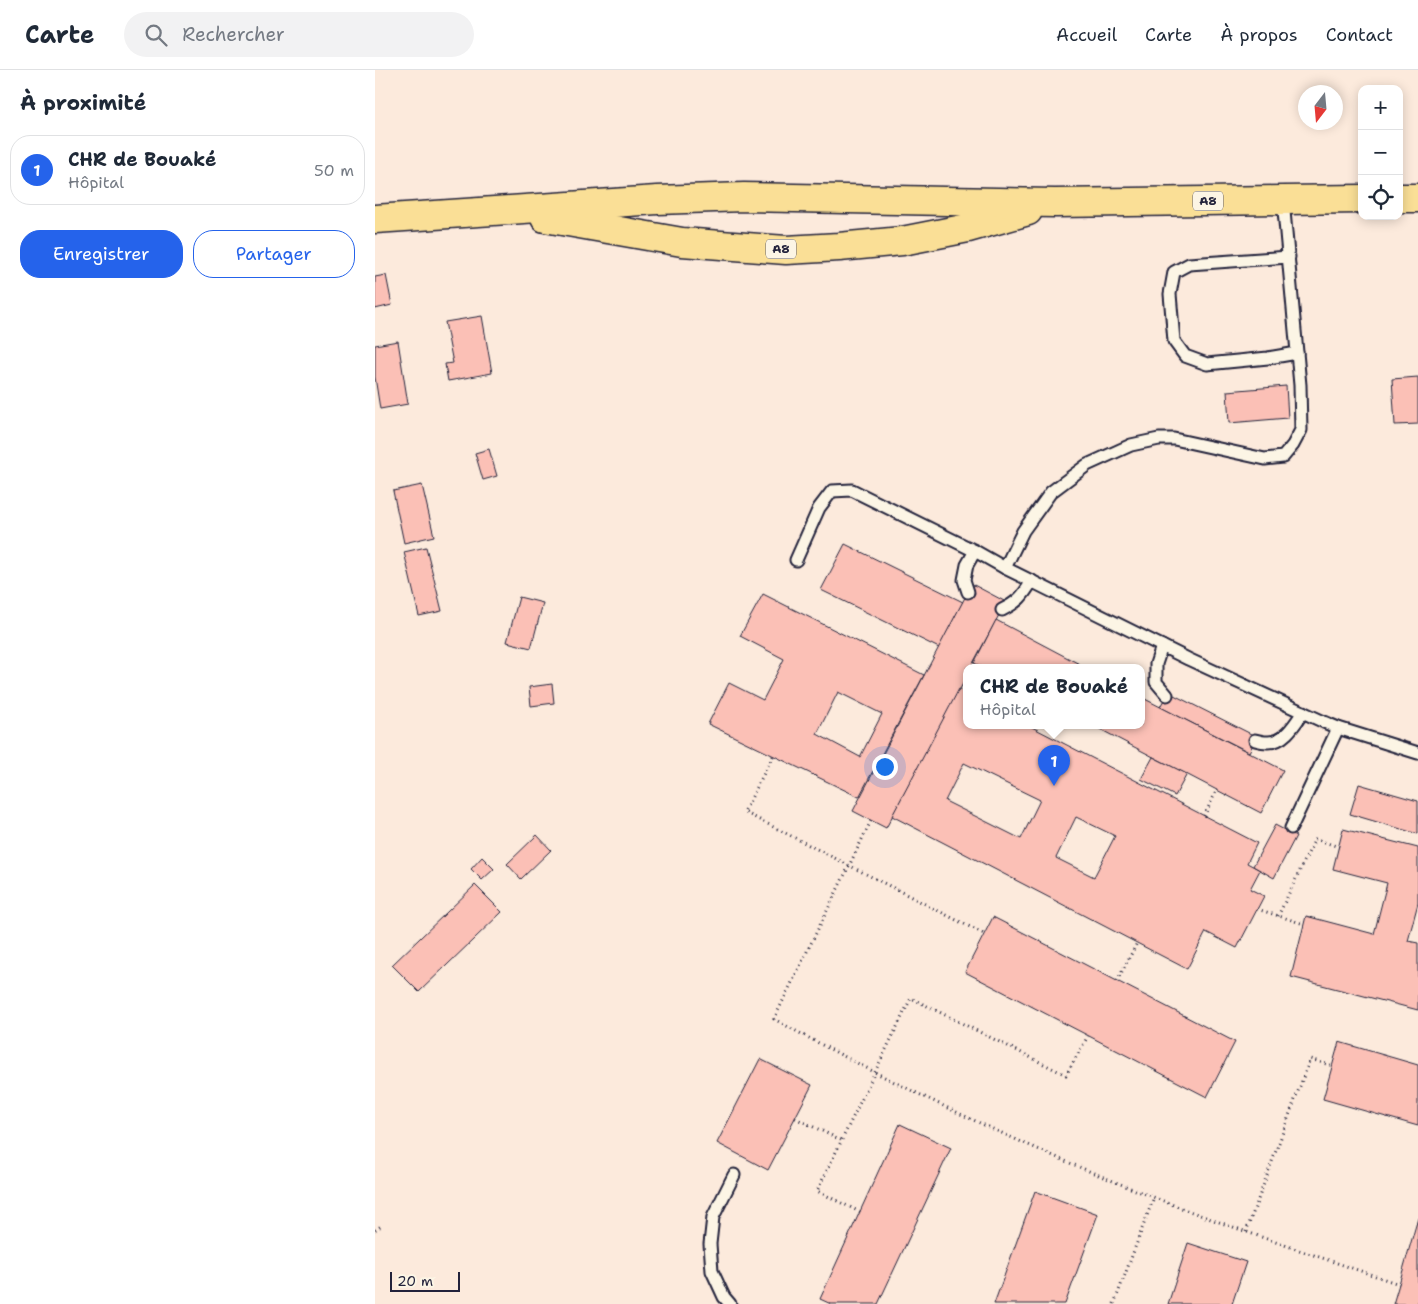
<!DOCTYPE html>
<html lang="fr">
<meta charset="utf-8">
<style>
body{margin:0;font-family:"Shantell Sans",sans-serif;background:#f2f2f3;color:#1f2937}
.controls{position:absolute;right:15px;top:15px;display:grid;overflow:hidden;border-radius:10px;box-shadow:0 2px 12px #0003}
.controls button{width:45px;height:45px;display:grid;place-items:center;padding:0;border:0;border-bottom:1px solid #e0e1e3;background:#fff;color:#1f2937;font:25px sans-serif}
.compass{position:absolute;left:923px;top:15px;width:45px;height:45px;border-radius:50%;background:#fff;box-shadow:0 2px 12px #0003;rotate:196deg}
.scale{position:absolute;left:15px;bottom:12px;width:70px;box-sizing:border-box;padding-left:5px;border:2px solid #22223b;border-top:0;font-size:14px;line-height:18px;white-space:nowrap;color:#22223b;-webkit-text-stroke:4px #fcf5e5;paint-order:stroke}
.you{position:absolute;left:509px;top:696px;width:18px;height:18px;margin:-12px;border:4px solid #fff;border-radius:50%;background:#1a73e8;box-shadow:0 0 0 8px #1a73e833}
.badge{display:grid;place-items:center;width:32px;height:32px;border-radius:50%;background:#2563eb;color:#fff;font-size:16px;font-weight:700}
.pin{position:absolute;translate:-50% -41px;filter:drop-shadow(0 1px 2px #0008)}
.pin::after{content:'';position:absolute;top:26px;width:18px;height:15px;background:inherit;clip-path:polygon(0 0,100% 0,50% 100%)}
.popup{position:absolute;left:588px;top:594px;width:182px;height:65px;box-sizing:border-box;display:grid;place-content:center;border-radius:10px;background:#fff;filter:drop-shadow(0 1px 4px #0005);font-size:16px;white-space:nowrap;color:#747a83}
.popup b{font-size:19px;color:#1f2937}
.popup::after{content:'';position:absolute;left:50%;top:100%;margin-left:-10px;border:10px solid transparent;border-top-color:#fff}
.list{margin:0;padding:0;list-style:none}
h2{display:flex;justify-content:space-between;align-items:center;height:65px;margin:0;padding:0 20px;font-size:21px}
h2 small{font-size:16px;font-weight:400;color:#747a83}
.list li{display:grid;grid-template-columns:32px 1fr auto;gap:15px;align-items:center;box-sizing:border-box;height:70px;margin:0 10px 10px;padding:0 10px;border:1px solid #e0e1e3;border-radius:20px}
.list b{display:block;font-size:19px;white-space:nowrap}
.list p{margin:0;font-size:16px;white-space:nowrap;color:#747a83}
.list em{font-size:16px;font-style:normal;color:#747a83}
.actions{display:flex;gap:10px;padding:15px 20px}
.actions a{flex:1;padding:11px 0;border:1px solid #2563eb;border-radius:20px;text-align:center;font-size:18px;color:#2563eb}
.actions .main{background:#2563eb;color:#fff}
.icon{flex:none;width:28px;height:28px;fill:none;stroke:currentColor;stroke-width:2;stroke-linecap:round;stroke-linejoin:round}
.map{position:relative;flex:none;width:1043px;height:1234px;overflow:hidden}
header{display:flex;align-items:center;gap:30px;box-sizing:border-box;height:70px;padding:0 25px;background:#fff;border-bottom:1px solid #e0e1e3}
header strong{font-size:24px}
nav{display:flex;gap:28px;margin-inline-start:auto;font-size:18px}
.search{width:350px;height:45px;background:#f2f2f3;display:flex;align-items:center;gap:12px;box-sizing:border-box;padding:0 18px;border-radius:28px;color:#747a83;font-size:19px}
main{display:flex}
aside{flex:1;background:#fff}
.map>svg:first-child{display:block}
</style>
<header>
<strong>Carte</strong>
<div class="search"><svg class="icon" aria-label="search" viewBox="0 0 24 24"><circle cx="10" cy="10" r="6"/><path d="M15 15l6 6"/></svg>Rechercher</div>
<nav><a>Accueil</a><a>Carte</a><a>À propos</a><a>Contact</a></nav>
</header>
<main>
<aside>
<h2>À proximité<small></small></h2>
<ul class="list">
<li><span class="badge">1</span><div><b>CHR de Bouaké</b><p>Hôpital</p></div><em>50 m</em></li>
</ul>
<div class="actions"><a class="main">Enregistrer</a><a>Partager</a></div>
</aside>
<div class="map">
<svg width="1043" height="1234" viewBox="0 0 1043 1234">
<rect width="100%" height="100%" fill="#fceadc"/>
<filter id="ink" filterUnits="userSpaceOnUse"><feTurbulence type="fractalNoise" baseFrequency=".02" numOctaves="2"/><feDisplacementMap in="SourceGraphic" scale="10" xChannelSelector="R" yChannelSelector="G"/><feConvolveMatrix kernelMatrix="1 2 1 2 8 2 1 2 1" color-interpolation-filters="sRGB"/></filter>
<g filter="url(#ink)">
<g fill="#fbc0b6" stroke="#22223b" fill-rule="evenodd">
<path d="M11,205L17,235L0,239V207Z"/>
<path d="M107,246L117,303L73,311L70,294L78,293L70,252Z"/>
<path d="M23,271L33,334L5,339L0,307V275Z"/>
<path d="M1043,307V354L1020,355L1017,309Z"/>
<path d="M911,316L913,348L854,353L852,321Z"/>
<path d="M114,379L122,406L108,410L100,383Z"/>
<path d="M47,415L59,466L29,473L18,421Z"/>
<path d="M470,474L588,532L564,578L446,520Z"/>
<path d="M51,477L67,541L44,546L29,482Z"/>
<path d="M597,514L631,532L596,597H592V606L511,758L478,741Z"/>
<path d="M388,524L549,605L484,727L333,654L354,613L388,630L409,589L365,566ZM463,622L507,644L485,687L442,664Z"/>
<path d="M144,527L168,533L156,578L132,572Z"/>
<path d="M621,550L710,597H607L599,593Z"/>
<path d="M177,614L179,633L156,636L154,617Z"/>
<path d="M584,619L592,623V655H653L882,773L872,793L885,800L875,819L889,826L862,878L831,862L812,899L517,746ZM589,693L665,730L646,769L570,731ZM701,747L740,766L719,807L681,788Z"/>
<path d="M793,622L882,667L874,682L785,637Z"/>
<path d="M766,627L908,700L886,743L717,655H766Z"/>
<path d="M778,687L812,704L800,726L766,709Z"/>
<path d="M984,714L1043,731V764L975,744Z"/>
<path d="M900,755L921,766L899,808L878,796Z"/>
<path d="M968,759L1043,778V833L1033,871L1043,873V940L916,907L931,846L999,864L1012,813L958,799Z"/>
<path d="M162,765L176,780L146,809L132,794Z"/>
<path d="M107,787L119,799L107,810L96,799Z"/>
<path d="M100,815L127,842L44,922L17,895Z"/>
<path d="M618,847L860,972L832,1027L590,902Z"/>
<path d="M964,972L1043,995V1056L948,1029Z"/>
<path d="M385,989L437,1015L393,1100L342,1073Z"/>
<path d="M525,1054L576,1078L503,1234H456L445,1229Z"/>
<path d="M660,1121L723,1144L690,1234H619Z"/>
<path d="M1043,1148V1234H1018L1024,1214Z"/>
<path d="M813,1173L871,1192L857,1234H793Z"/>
</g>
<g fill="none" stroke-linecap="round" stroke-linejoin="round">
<defs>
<g id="service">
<path d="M914,187L814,194L799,202L795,224L799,271L810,286L832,294L893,288L922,283"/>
<path d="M421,490L444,438L457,421L477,420L600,481L630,498L813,589L949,652L963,658L1043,683"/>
<path d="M630,498L648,461L676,422L712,395L756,375L784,369H799L890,389L908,387L918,375L926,360L925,315L908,130"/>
<path d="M593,522L589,510L592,495L600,481"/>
<path d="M627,540C643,532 648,526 657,511"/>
<path d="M787,576L781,594V612L792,625"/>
<path d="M880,670C884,671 888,672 892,672C909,673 920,654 928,642"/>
<path d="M916,758L963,658"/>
<path d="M355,1234L349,1227L337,1201L335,1174L338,1147L359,1105"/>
</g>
<g id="primary">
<path d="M1024,128H1043"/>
<path d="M170,148L307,172L411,180L464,177L527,171L593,158L653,141"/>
<path d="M0,149L282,130L369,127L680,133L987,129"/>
</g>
</defs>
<use href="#service" stroke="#22223b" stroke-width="15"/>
<use href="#primary" stroke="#22223b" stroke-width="31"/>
<g stroke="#22223b" stroke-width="3" stroke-dasharray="1 4" stroke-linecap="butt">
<path d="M398,686L369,742L609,864"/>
<path d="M829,746L842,720"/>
<path d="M496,751L399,949C521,1016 648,1076 778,1127C859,1159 942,1186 1024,1214"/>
<path d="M882,839L929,854"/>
<path d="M903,846L940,769L964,777"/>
<path d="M742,911L762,873"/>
<path d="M420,1048L466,1070"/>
<path d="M485,1142L442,1121L536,928L691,1005L713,966"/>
<path d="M0,1160L6,1156"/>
<path d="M871,1162L935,989L958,996"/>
<path d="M739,1234L779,1127"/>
</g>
<use href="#service" stroke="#fcf5e5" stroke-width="11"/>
<use href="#primary" stroke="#fadf96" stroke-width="28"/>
</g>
</g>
<g text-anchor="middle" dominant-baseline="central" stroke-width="4.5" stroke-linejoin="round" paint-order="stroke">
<g fill="#fcf5e5" stroke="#63616e" stroke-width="1">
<rect x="818" y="121.5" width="30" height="19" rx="4"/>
<rect x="391" y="169.5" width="30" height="19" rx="4"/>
</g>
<g font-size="12" font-weight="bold" fill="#22223b">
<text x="833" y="131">A8</text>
<text x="406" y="179">A8</text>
</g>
</g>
</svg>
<div class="controls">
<button>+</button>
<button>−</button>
<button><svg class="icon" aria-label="locate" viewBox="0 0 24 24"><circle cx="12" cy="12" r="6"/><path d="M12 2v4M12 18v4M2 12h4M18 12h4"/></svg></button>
</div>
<svg class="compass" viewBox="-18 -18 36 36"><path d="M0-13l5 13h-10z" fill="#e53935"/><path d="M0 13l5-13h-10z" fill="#747a83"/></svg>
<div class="scale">20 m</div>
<div class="you"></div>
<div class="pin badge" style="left:679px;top:716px">1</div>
<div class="popup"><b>CHR de Bouaké</b>Hôpital</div>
</div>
</main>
